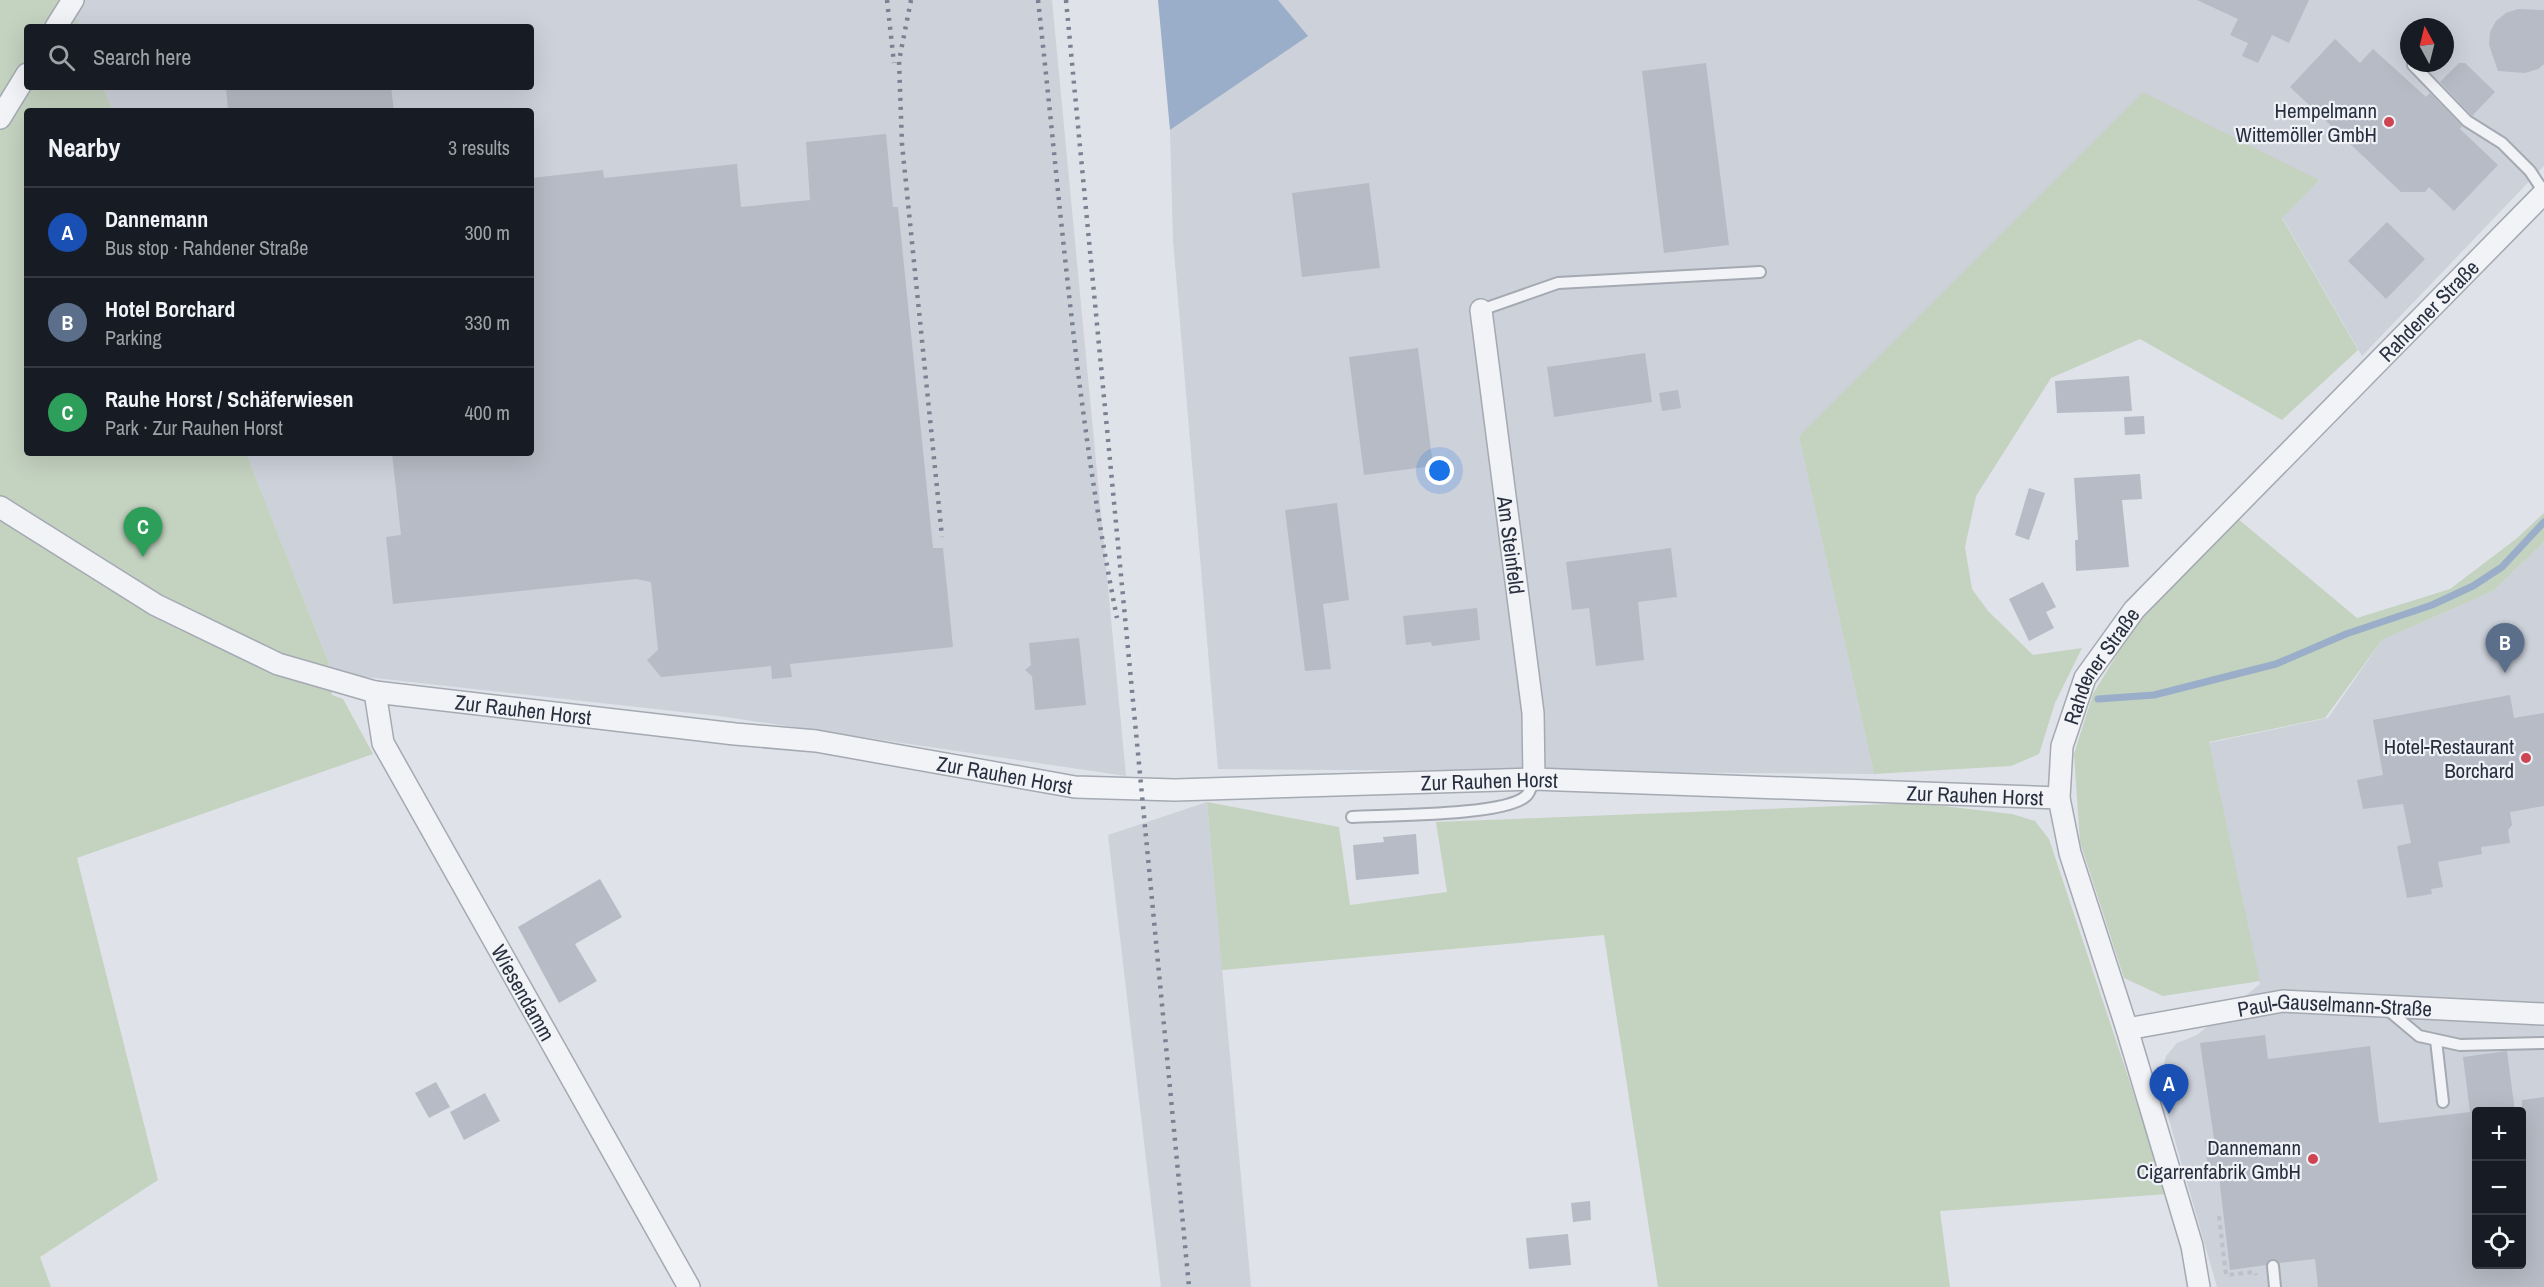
<!DOCTYPE html>
<meta charset="utf-8">
<style>
body{margin:0;font-family:"Archivo Narrow",sans-serif;background:#242831;color:#f1f3f6}
.controls{position:absolute;right:18px;bottom:18px;display:grid;overflow:hidden;border-radius:6px;box-shadow:0 6px 24px #0002}
.controls button{width:54px;height:54px;display:grid;place-items:center;padding:0;border:0;border-bottom:2px solid #363941;background:#171b24;color:#f1f3f6;font:30px sans-serif}
.compass{position:absolute;left:2400px;top:18px;width:54px;height:54px;border-radius:50%;background:#171b24;box-shadow:0 6px 24px #0002;rotate:353deg}
.you{position:absolute;left:1440px;top:471px;width:21px;height:21px;margin:-15px;border:4px solid #fff;border-radius:50%;background:#1a73e8;box-shadow:0 0 0 9px #1a73e833}
.badge{display:grid;place-items:center;width:39px;height:39px;border-radius:50%;background:#1a73e8;color:#fff;font-size:20px;font-weight:700}
.pin{position:absolute;translate:-50% -50px;filter:drop-shadow(0 2px 3px #0008)}
.pin::after{content:'';position:absolute;top:32px;width:21px;height:18px;background:inherit;clip-path:polygon(0 0,100% 0,50% 100%)}
.list{margin:0;padding:0;list-style:none}
h2{display:flex;justify-content:space-between;align-items:center;height:78px;margin:0;padding:0 24px;font-size:26px}
h2 small{font-size:20px;font-weight:400;color:#9ea1a6}
.list li{display:grid;grid-template-columns:39px 1fr auto;gap:18px;align-items:center;box-sizing:border-box;height:90px;padding:0 24px;border-top:2px solid #363941}
.list b{display:block;font-size:22px;white-space:nowrap}
.list p{margin:0;font-size:20px;white-space:nowrap;color:#9ea1a6}
.list em{font-size:20px;font-style:normal;color:#9ea1a6}
.icon{flex:none;width:33px;height:33px;fill:none;stroke:currentColor;stroke-width:2;stroke-linecap:round;stroke-linejoin:round}
.map{position:relative;flex:none;width:2544px;height:1287px;overflow:hidden}
.search{position:absolute;background:#171b24;box-shadow:0 6px 24px #0002;left:24px;top:24px;width:510px;height:66px;display:flex;align-items:center;gap:15px;box-sizing:border-box;padding:0 21px;border-radius:6px;color:#9ea1a6;font-size:22px}
.panel{position:absolute;background:#171b24;box-shadow:0 6px 24px #0002;left:24px;top:108px;width:510px;height:348px;border-radius:6px}
.map>svg:first-child{display:block}
</style>
<div class="map">
<svg width="2544" height="1287" viewBox="0 0 2544 1287">
<rect width="100%" height="100%" fill="#dfe2e8"/>
<g fill="#cdd1da" fill-rule="evenodd">
<path d="M69,0H1052L1126,776L719,716L329,673L328,661L246,453H531V111H113L103,87H531V27H80Z"/>
<path d="M1278,0H2544V166L2362,356L2282,217L2318,180L1799,435L1874,774L1218,769L1173,240L1170,130L1307,36ZM2409,27H2445V63H2409Z"/>
<path d="M2544,542V1287H2217L2159,1085L2166,1056L2177,1043L2197,1035L2260,984L2209,743L2328,718L2382,640L2493,591ZM2476,1112H2522V1264H2476Z"/>
<path d="M1207,802L1251,1287H1161L1108,835Z"/>
</g>
<g fill="#c4d2c0">
<path d="M0,0H69L80,27H27V87H103L113,111H27V453H246L328,661L332,695L343,699L373,754L77,858L158,1180L40,1257L51,1287H0Z"/>
<path d="M2143,92L2319,180L2282,218L2358,350L2282,420L2140,339L2051,378L1976,496L1965,547L1972,589L1988,611L2033,655L2082,648L2055,703L2039,754L2011,766L1874,774L1799,436Z"/>
<path d="M2544,513V542L2493,591L2382,640L2325,718L2209,742L2260,981L2163,996L2124,978L2080,842L2074,754L2093,694L2132,630L2237,518L2357,618L2450,589L2516,539Z"/>
<path d="M1207,802L1339,827L1350,905L1447,892L1436,822L1917,803L2012,814L2035,821L2049,839L2167,1194L1940,1211L1950,1287H1658L1604,935L1222,970Z"/>
</g>
<path fill="#9aaec9" d="M1158,0H1278L1308,36L1170,130Z"/>
<g fill="none" stroke-linecap="round" stroke-linejoin="round">
<path stroke="#9aaec9" stroke-width="7" d="M2098,699L2154,695L2276,664L2346,634L2432,605L2473,586L2502,567L2544,522"/>
</g>
<g fill="#b6bbc5">
<path d="M2197,0H2309L2289,43L2272,35L2258,63L2242,56L2248,43L2230,35L2238,19Z"/>
<path d="M2518,9L2544,10V64L2538,69L2525,73L2498,71L2489,45L2490,32L2496,21L2506,13Z"/>
<path d="M2335,39L2360,63L2373,49L2426,97L2430,93L2462,126L2460,129L2498,165L2454,211L2429,187L2425,192H2401L2290,87Z"/>
<path d="M1706,63L1729,245L1664,253L1642,71Z"/>
<path d="M2459,63H2465L2495,92L2472,116L2440,82Z"/>
<path d="M226,87H391L394,111H228Z"/>
<path d="M886,134L893,207H898L933,548H943L953,647L790,664L792,677L772,679L771,666L661,677L647,660L658,650L651,582L636,579L393,604L386,537L401,535L392,453H531V178L603,170L604,178L737,164L741,207L810,200L806,142Z"/>
<path d="M1369,183L1380,268L1302,277L1292,193Z"/>
<path d="M2387,222L2425,259L2386,299L2348,261Z"/>
<path d="M1418,348L1433,466L1364,475L1349,357Z"/>
<path d="M1645,353L1652,402L1554,417L1547,367Z"/>
<path d="M2129,376L2132,411L2057,413L2055,381Z"/>
<path d="M1678,390L1681,408L1662,411L1659,393Z"/>
<path d="M2144,416L2145,434L2125,435L2124,417Z"/>
<path d="M2140,474L2142,499L2122,500L2129,567L2076,571L2075,540H2078L2074,478Z"/>
<path d="M2029,488L2045,493L2029,540L2015,535Z"/>
<path d="M1337,503L1349,600L1323,604L1331,669L1305,671L1285,510Z"/>
<path d="M1671,548L1677,597L1638,602L1644,660L1596,666L1589,608L1572,610L1566,562Z"/>
<path d="M2043,582L2056,607L2046,612L2054,628L2029,641L2009,599Z"/>
<path d="M1477,608L1480,640L1432,646L1431,642L1406,645L1403,616Z"/>
<path d="M1079,638L1086,705L1035,710L1032,676L1025,670L1031,665L1029,643Z"/>
<path d="M2510,695L2514,718L2544,713V806L2510,812L2512,825L2508,830L2510,843L2481,847L2482,854L2438,862L2443,887L2431,889L2432,894L2407,898L2397,846L2411,843L2403,804L2363,809L2357,780L2383,775L2373,720Z"/>
<path d="M1416,834L1419,874L1356,880L1353,845L1384,842L1383,837Z"/>
<path d="M600,879L622,917L575,944L597,981L559,1003L518,927Z"/>
<path d="M2265,1035L2268,1059L2370,1046L2379,1123L2470,1112L2463,1057L2507,1051L2515,1112H2476V1264H2522V1100L2544,1097V1287H2318L2315,1259L2280,1263L2272,1259L2266,1265L2230,1270L2219,1177L2209,1179L2205,1140L2214,1139L2200,1043Z"/>
<path d="M436,1082L450,1107L429,1118L415,1093Z"/>
<path d="M485,1093L500,1121L464,1140L450,1112Z"/>
<path d="M1590,1201L1591,1220L1573,1222L1571,1203Z"/>
<path d="M1568,1234L1571,1265L1529,1269L1526,1238Z"/>
</g>
<g fill="none" stroke-linecap="round" stroke-linejoin="round">
<defs>
<g id="service">
<path d="M2413,65L2467,121L2502,143L2530,171L2544,192"/>
<path d="M1481,310L1558,283L1760,272"/>
<path d="M1352,817C1385,815 1505,816 1526,796C1530,793 1532,784 1534,779"/>
<path d="M2387,1009L2419,1036L2460,1045L2544,1043"/>
<path d="M2436,1040L2443,1102"/>
<path d="M2273,1266L2275,1287"/>
</g>
<g id="minor">
<path d="M56,27L73,0"/>
<path d="M0,118L27,74"/>
<path id="s1" d="M1481,310L1533,713L1534,779"/>
<path id="s2" d="M0,507L156,605L278,664L375,692L735,734L816,741L1075,787L1175,790L1534,779L2059,798"/>
<path id="s3" d="M375,692L383,743L689,1287"/>
<path id="s4" d="M2127,1029L2283,1001L2544,1014"/>
<path id="s5" d="M2199,1287L2192,1246L2127,1029L2070,853L2059,798L2062,746L2085,678L2134,610L2544,193"/>
</g>
</defs>
<use href="#service" stroke="#a4a9b2" stroke-width="14"/>
<use href="#minor" stroke="#a4a9b2" stroke-width="24"/>
<path stroke="#bdc0c7" stroke-width="4" stroke-dasharray="4.5 4.5" stroke-linecap="butt" d="M2219,1216L2226,1275L2255,1272L2256,1275"/>
<use href="#service" stroke="#f2f3f7" stroke-width="10"/>
<use href="#minor" stroke="#f2f3f7" stroke-width="21"/>
<g stroke="#798192" stroke-width="4.5" stroke-dasharray="3 6" stroke-linecap="butt">
<path d="M887,0L894,63"/>
<path d="M911,0L899,61L902,144L942,537"/>
<path d="M1038,0C1061,206 1076,415 1117,618"/>
<path d="M1066,0L1189,1287"/>
</g>
</g>
<g fill="#ce4452" stroke="#eff1f6" stroke-width="2">
<circle cx="2389" cy="122" r="6"/>
<circle cx="2526" cy="758" r="6"/>
<circle cx="2313" cy="1159" r="6"/>
</g>
<g text-anchor="middle" dominant-baseline="central" stroke-width="4.5" stroke-linejoin="round" paint-order="stroke">
<g font-size="21" fill="#283040" stroke="#eff1f6" text-anchor="end">
<text x="2377" y="110">Hempelmann<tspan x="2377" dy="24">Wittemöller GmbH</tspan></text>
<text x="2514" y="746">Hotel-Restaurant<tspan x="2514" dy="24">Borchard</tspan></text>
<text x="2301" y="1147">Dannemann<tspan x="2301" dy="24">Cigarrenfabrik GmbH</tspan></text>
</g>
<g font-size="21" fill="#283040" stroke="#eff1f6">
<text stroke="none"><textPath href="#s5" startOffset="1137">Rahdener Straße</textPath></text>
<text stroke="none"><textPath href="#s1" startOffset="237">Am Steinfeld</textPath></text>
<text stroke="none"><textPath href="#s5" startOffset="651">Rahdener Straße</textPath></text>
<text stroke="none"><textPath href="#s2" startOffset="570">Zur Rauhen Horst</textPath></text>
<text stroke="none"><textPath href="#s2" startOffset="1056">Zur Rauhen Horst</textPath></text>
<text stroke="none"><textPath href="#s2" startOffset="1542">Zur Rauhen Horst</textPath></text>
<text stroke="none"><textPath href="#s2" startOffset="2028">Zur Rauhen Horst</textPath></text>
<text stroke="none"><textPath href="#s3" startOffset="338">Wiesendamm</textPath></text>
<text stroke="none"><textPath href="#s4" startOffset="210">Paul-Gauselmann-Straße</textPath></text>
</g>
</g>
</svg>
<div class="controls">
<button>+</button>
<button>−</button>
<button><svg class="icon" aria-label="locate" viewBox="0 0 24 24"><circle cx="12" cy="12" r="6"/><path d="M12 2v4M12 18v4M2 12h4M18 12h4"/></svg></button>
</div>
<svg class="compass" viewBox="-18 -18 36 36"><path d="M0-13l5 13h-10z" fill="#e53935"/><path d="M0 13l5-13h-10z" fill="#9ea1a6"/></svg>
<div class="you"></div>
<div class="pin badge" style="left:2169px;top:1114px;background:#1a4fb4">A</div>
<div class="pin badge" style="left:2505px;top:673px;background:#5c6f8a">B</div>
<div class="pin badge" style="left:143px;top:557px;background:#2e9e5b">C</div>
<div class="search"><svg class="icon" aria-label="search" viewBox="0 0 24 24"><circle cx="10" cy="10" r="6"/><path d="M15 15l6 6"/></svg>Search here</div>
<section class="panel">
<h2>Nearby<small>3 results</small></h2>
<ul class="list">
<li><span class="badge" style="background:#1a4fb4">A</span><div><b>Dannemann</b><p>Bus stop · Rahdener Straße</p></div><em>300 m</em></li>
<li><span class="badge" style="background:#5c6f8a">B</span><div><b>Hotel Borchard</b><p>Parking</p></div><em>330 m</em></li>
<li><span class="badge" style="background:#2e9e5b">C</span><div><b>Rauhe Horst / Schäferwiesen</b><p>Park · Zur Rauhen Horst</p></div><em>400 m</em></li>
</ul>
</section>
</div>
